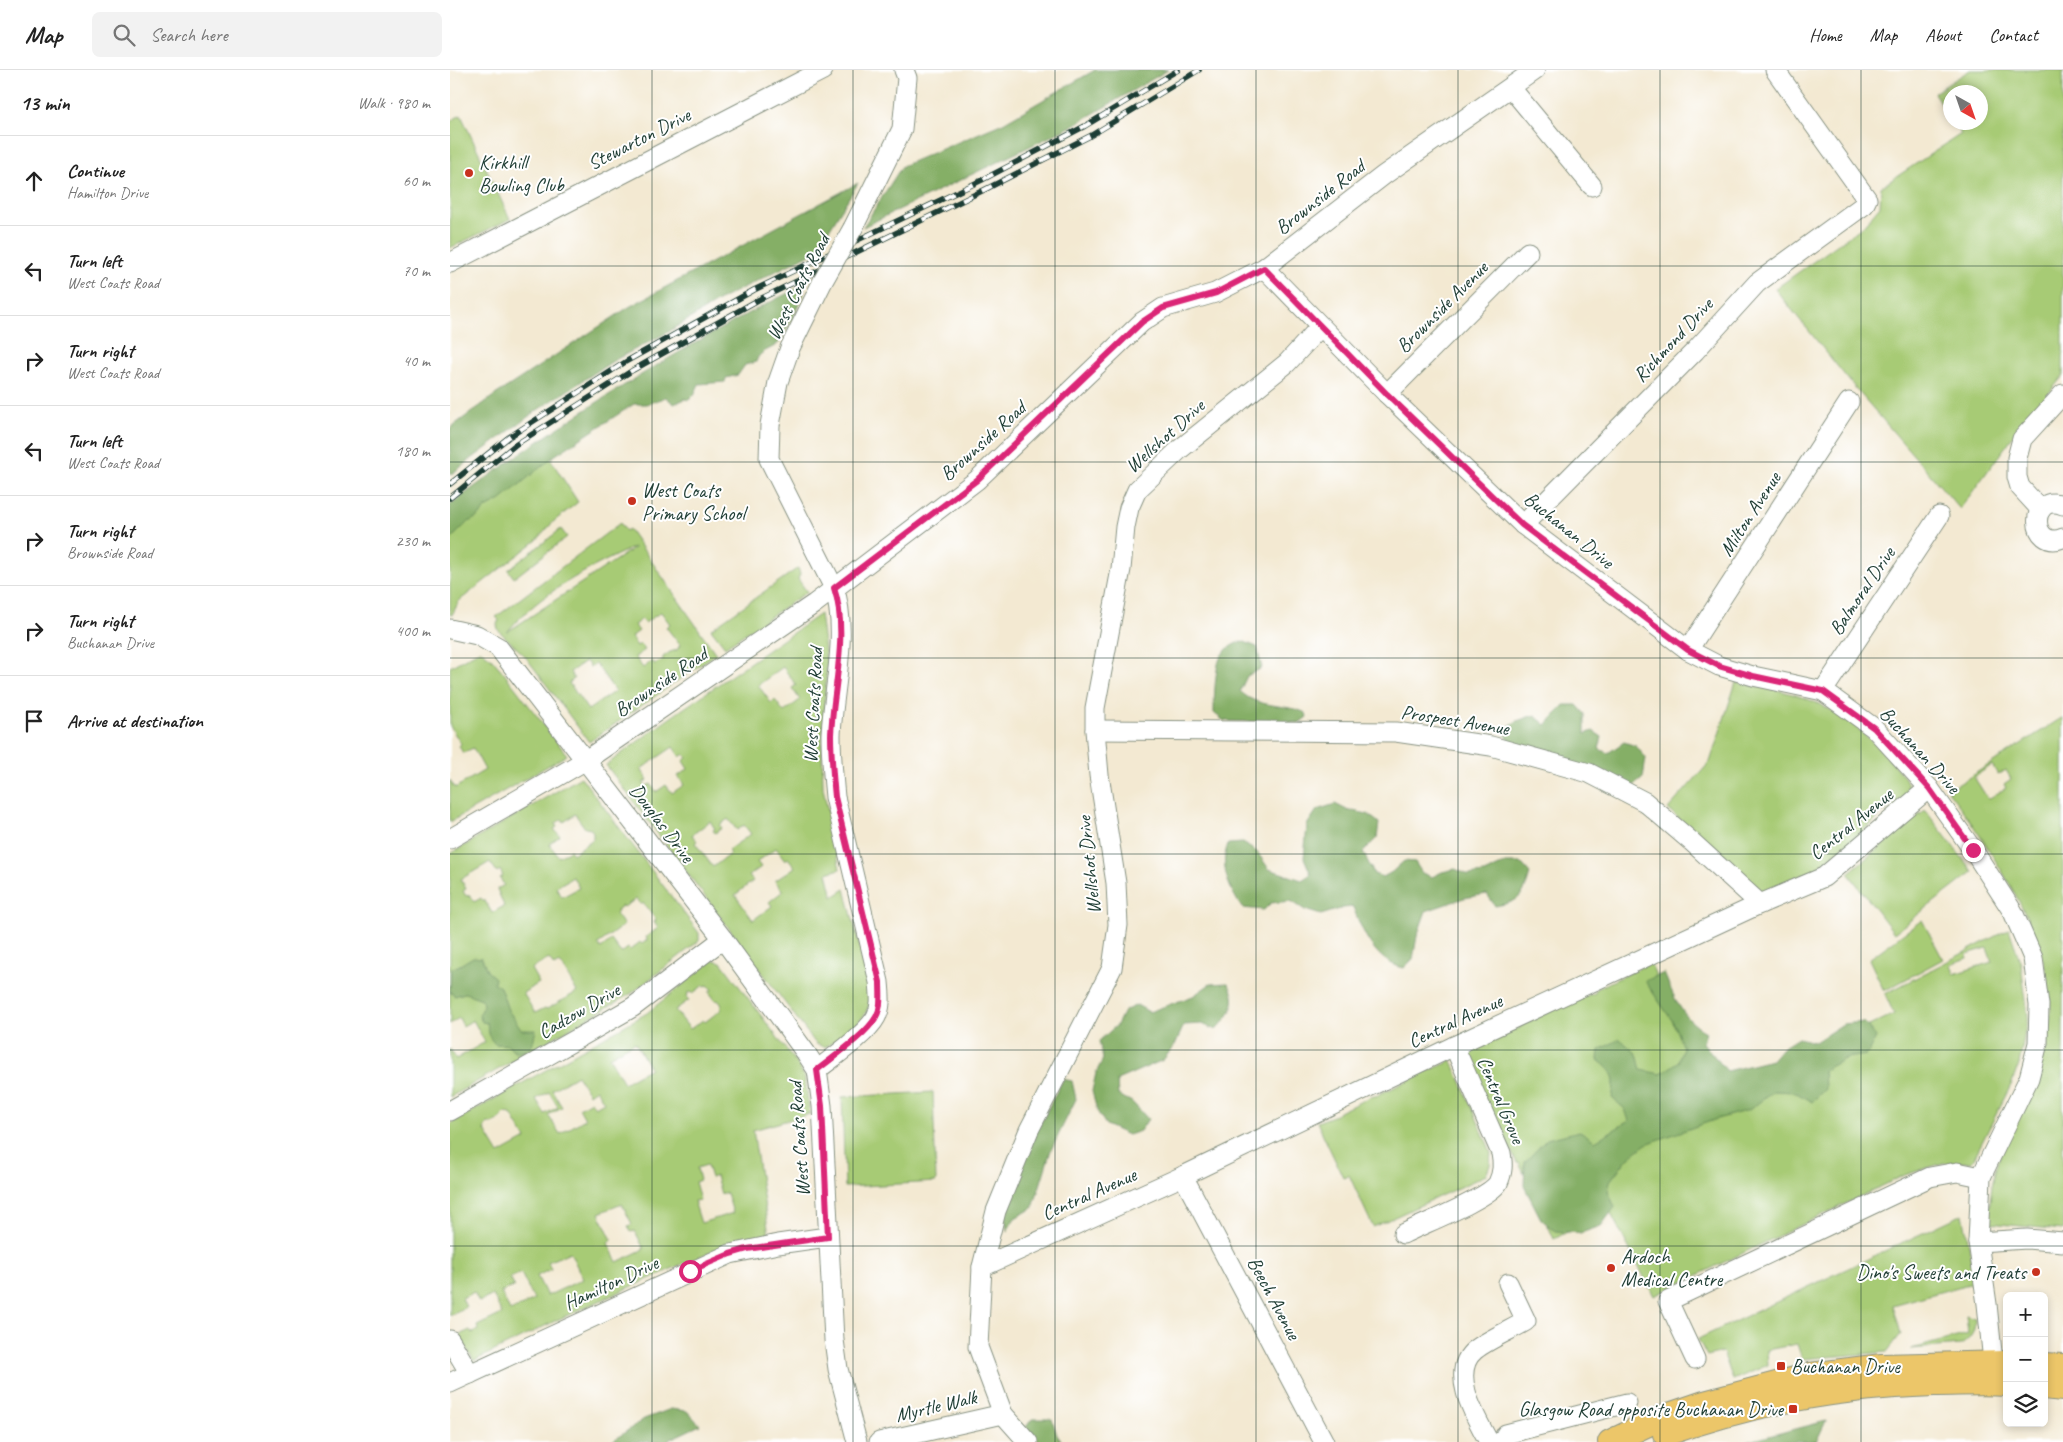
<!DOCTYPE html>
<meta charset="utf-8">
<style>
body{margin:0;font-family:Caveat,sans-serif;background:#f2f2f2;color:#222}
.controls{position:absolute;right:15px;bottom:15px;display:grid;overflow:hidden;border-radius:8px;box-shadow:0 2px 8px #0003}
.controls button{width:45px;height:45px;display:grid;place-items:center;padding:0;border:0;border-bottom:1px solid #e0e0e0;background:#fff;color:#222;font:25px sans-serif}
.compass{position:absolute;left:1493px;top:15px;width:45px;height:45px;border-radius:50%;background:#fff;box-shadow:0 2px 8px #0003;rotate:140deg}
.stop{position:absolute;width:15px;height:15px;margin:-11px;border:4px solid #db2777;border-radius:50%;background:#fff}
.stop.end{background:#db2777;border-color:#fff;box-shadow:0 1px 5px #0008}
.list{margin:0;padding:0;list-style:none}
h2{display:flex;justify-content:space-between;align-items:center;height:65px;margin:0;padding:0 20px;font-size:21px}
h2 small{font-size:16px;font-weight:400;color:#767676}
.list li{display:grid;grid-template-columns:32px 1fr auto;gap:15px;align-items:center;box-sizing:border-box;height:90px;padding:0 20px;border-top:1px solid #e0e0e0}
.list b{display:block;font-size:19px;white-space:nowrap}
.list p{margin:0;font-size:16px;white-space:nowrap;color:#767676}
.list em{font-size:16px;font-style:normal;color:#767676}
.icon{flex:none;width:28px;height:28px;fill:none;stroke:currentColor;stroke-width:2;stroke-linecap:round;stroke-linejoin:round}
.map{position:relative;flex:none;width:1613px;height:1372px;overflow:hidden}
header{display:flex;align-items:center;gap:30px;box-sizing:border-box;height:70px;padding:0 25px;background:#fff;border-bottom:1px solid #e0e0e0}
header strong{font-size:24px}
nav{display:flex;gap:28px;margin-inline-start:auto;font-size:18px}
.search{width:350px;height:45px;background:#f2f2f2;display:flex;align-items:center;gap:12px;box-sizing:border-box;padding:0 18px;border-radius:8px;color:#767676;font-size:19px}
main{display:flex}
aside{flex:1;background:#fff}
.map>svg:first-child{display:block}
</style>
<header>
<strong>Map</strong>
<div class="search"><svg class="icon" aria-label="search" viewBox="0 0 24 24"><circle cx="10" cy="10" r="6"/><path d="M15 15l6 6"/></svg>Search here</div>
<nav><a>Home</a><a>Map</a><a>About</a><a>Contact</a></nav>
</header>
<main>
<aside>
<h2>13 min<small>Walk · 980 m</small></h2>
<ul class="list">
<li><svg class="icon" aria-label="ahead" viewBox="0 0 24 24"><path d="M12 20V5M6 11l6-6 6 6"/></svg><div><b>Continue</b><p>Hamilton Drive</p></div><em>60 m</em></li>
<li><svg class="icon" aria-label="left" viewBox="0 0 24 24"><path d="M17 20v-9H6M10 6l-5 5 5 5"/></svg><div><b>Turn left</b><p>West Coats Road</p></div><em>70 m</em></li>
<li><svg class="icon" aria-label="right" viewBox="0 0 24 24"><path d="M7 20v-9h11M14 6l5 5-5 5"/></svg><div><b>Turn right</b><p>West Coats Road</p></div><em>40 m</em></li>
<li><svg class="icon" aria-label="left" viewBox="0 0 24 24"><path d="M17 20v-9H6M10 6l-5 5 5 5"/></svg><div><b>Turn left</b><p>West Coats Road</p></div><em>180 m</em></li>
<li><svg class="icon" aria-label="right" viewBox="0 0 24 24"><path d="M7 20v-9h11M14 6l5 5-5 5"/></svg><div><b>Turn right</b><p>Brownside Road</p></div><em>230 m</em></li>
<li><svg class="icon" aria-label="right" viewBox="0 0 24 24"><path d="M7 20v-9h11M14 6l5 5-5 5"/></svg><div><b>Turn right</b><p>Buchanan Drive</p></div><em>400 m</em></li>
<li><svg class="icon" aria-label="arrive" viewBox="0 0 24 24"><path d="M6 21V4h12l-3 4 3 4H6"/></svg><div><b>Arrive at destination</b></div></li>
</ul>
</aside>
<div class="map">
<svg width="1613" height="1372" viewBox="0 0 1613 1372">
<rect width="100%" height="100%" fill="#fff"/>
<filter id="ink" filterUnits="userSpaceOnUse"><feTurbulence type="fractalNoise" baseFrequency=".02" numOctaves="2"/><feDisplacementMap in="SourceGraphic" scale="10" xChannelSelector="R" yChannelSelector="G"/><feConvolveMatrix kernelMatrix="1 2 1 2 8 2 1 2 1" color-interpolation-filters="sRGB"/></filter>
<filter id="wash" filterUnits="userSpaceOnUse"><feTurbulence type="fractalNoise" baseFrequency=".0096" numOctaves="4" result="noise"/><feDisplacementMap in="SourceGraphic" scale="20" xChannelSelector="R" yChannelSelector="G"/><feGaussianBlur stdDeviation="1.12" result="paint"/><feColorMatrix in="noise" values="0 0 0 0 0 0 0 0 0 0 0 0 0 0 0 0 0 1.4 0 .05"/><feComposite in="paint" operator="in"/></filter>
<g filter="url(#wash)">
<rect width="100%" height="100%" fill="#f3e9d2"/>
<g fill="#a7cb74" stroke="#638454" fill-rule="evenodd">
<path d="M1520,0H1613V306L1564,365L1510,439L1401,313L1325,219L1412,157L1430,136L1431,117L1511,64L1504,53L1530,52V22H1500V47L1484,23Z"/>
<path d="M11,45L60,149L0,178V51Z"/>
<path d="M99,387L128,432L103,452L87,470L9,531L2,545H0V464Z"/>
<path d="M170,453L176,461L179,459L266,584L139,672L75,586L48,560L47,554L49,550L46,547ZM184,477V478L57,562C91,522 137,499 184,477ZM211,542L220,554L216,557L230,575L227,580L220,582L213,587V590L204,594L202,591L193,598L185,587L195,580L190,574L187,576L181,567L189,561L184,555L192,549L195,553ZM136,591L140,597L146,594L165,621L138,640L119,613L124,609L120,602Z"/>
<path d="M111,459L117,467L64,508L58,500Z"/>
<path d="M348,498L350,504L348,509L357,522L275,577L261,559Z"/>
<path d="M370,544L377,595L372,676L373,718L390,799L377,803L383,827L395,819L421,920C421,950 401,958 379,975L374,977L366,974L156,695L217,650ZM333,597L346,615L342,618L350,630L334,642L325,630L321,633L308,615ZM223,677L230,687L234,684L237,688L233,691L238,699L228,706L234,715L222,723L216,715L206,722L201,714L196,716L193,713L198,710L191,699ZM278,749L287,760L294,755L301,764L278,780L280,784L263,797L245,773L247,771L242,765L260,751L265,759L263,760L265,763L272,758L270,755ZM326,778L335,790L338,788L345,797L325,811L333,821L319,832L322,836L303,850L285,825L303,811L299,806L311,797L307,792Z"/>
<path d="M30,580L41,588L53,602L117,685L0,752V710L5,718L35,700L23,678L13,683L9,676L11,674L0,656V597Z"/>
<path d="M1286,612C1303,616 1319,618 1335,622C1390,636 1420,666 1455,708L1458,715L1455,726L1437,740C1432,741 1428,744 1427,749L1365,800L1312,822L1218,739L1260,692Z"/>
<path d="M1613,647V1160L1539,1153C1539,1132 1542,1113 1547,1093C1558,1067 1569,1041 1580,1016C1585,1003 1592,991 1596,978C1613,912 1580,847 1547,793C1532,768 1516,744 1498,721ZM1542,695L1548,705L1556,700L1561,709L1554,714L1556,718L1538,729L1524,707Z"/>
<path d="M131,707L249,863V871L182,923L0,1027V979L6,989L35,972L23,950L13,956L9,948L0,954V784ZM125,744L135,758L141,759L143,762V769L123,784L120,780L109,787L99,774L110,766L104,759L107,757L105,754L112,749L114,752ZM40,792L47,802L50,800L53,806L50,808L54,815L47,819L54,836L42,843L35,831H33L31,828L24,832L20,825L16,826L13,821L16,819L11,809ZM123,807L129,818L112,827L106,817ZM186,829L191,835L193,833L206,850L204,852L208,858L196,867L197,870L192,874L190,872L180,880L178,878L171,883L161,870L151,878L148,874L174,855L166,844L168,842L167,840L172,836L174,837ZM99,889L104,896L109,893L112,895L127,922L97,939L95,938L85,943L73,923L89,913L81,899Z"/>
<path d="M1475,740L1523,802L1444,863L1398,803Z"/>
<path d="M1472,850L1493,889L1434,921L1419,889Z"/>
<path d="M1559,859L1571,894L1578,946L1569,994L1562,1013L1522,1092L1493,1093L1455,1105L1204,1226L1159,1140L1104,1169L1069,1093H1067L1012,984L1061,960L1070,958V956L1125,929L1127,931L1135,926L1145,923L1146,919L1200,893L1267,1029L1444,944L1435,924ZM1537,878L1542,892L1504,904L1501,894L1518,888L1517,884Z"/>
<path d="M263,890L271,892L348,995L355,1009L360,1044L303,1060L319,1165L275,1175L107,1250L24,1291L9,1265L20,1260L22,1263L28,1260L27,1256L52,1244L43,1225L29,1232L24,1222L12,1228L16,1237L0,1245V1054L197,943ZM254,915L255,916L258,915L262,920L259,922L266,931L268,930L272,935L270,937L272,939L255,952L253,950L240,959L225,940L239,930L237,928L238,922L243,923ZM185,972L200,998L174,1013L159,987ZM127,1005L139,1024L146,1019L154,1032L145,1037L141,1031L129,1038L135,1049L110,1064L98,1045L112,1037L102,1020ZM99,1022L108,1037L95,1044L86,1029ZM55,1043L61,1044L76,1069L49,1084L34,1059L38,1053L42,1054C51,1049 49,1049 55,1043ZM257,1095L261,1108L266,1106L271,1124L277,1123L283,1143L251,1153L244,1131L250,1130L245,1112L250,1110L247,1098ZM172,1134L182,1154L178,1156L181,1162L185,1161L194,1179L167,1192L158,1173L162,1170L149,1143ZM120,1182L133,1209L97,1226L87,1206L101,1199L98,1192ZM71,1203L84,1230L60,1241L51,1222L64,1216L60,1208Z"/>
<path d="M1001,989L1041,1082L1040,1095L1036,1105L923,1157L899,1105L893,1107L867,1052L886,1045L887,1043L920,1027L929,1025L930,1023L941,1019L968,1005L997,993Z"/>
<path d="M483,1022L486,1112L395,1117L392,1027Z"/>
<path d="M1513,1144L1526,1212L1443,1235L1451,1264L1437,1282L1352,1289L1347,1274L1317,1280L1318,1295L1283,1310L1273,1282L1257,1286L1248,1269Z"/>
<path d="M1516,1246L1525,1249C1525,1261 1522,1268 1511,1275L1461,1279L1518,1264Z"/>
</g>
<g fill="#85af66" stroke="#52764d">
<path d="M645,0H718L622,56L413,157L452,96L553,53Z"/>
<path d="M408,113L366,181L273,228L220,261L163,291L86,341L0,405V358L45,325L179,237Z"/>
<path d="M354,215C355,229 337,256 331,270C325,280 309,279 306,292L295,295L288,305L276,308L275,312L249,314L244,325L239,330L235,329L224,334L216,327L197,334H184L104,386L51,430L36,438L29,446L17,453L0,470V435C111,351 229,277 354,215Z"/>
<path d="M792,571L807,577L812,598L797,606L790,621C808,639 835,633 856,643L857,647L849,653L774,651L764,643C764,630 765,599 770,588C774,579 784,574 792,571Z"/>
<path d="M1114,635H1127L1135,644V664L1143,661L1152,667L1149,679L1158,683L1174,672L1186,676L1196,688L1193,708L1181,718L1059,672L1054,659L1067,651L1084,645L1096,655Z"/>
<path d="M885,734L897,740L918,744L929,753L927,768L913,782L924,804L933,807L942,802L954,791L965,792L972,803L982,807L992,802L1005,799L1019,805L1034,803L1056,793H1071L1080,803C1074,827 1069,832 1045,836L1037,824L1014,828L976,841L967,866L963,889L954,898C925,892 913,863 903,837L893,838L871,845L855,840L841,831L821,833L814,840L792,838C779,818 769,797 778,774L793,773L807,782L819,799L852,810L861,804L854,788L857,755L867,740Z"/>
<path d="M23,887L32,888L37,901L45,908L44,913L50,917L58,940L72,960H86L82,976C76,981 72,983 64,982L59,975L45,974L40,968L37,953L32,952L29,945L33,938L32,929L15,923L5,926L0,922L1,899L10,895Z"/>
<path d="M1214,903C1224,927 1232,949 1256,962L1253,973L1277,1001L1322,990L1332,978L1348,968L1365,972L1393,954L1414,952L1426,967L1417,985L1396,988L1374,1000L1375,1019L1362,1032L1345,1022L1324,1021L1299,1040L1267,1049L1196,1074L1178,1088L1160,1111L1158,1122L1165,1137L1151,1156L1131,1163L1105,1161L1091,1149L1074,1116L1075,1092L1097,1069L1130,1061L1145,1071L1179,1051L1175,1039L1162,1028C1166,1008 1165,1003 1148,990L1149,980L1170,969L1187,984L1191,1000L1211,1004L1228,992L1233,978L1223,952L1195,911Z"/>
<path d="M778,913C790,933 780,945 766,960L752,954L734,955L725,975L713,990L667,1010L668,1025L682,1032L698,1049L690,1061L678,1065L656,1055L647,1041L642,1021L646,1003L653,989L649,971L667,955L674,941L687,935L699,942L743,926L760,914Z"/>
<path d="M613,1009L622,1011L626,1029L601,1080L583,1138L565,1148L557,1161L553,1137L559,1115Z"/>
<path d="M221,1339L237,1341L250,1355L214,1372H161L194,1349Z"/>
<path d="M582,1349H602L607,1365L612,1372H588L576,1357Z"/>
<path d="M1376,1351L1366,1372H1296Z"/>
</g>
</g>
<g filter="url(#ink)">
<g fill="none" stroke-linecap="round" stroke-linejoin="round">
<defs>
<g id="minor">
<path d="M1061,18L1142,116"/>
<path d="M403,158L452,59L457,8L454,0"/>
<path d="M0,193L373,0"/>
<path d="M814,198L937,324L1073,455L1238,580L1269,596L1303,606L1373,621L1424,658L1479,718L1523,780L1563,842L1583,888L1589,935L1588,973L1579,1008L1531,1107L1528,1172L1537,1234L1542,1282V1307"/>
<path d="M937,324L1078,182"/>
<path d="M1613,435C1578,422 1580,481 1613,468"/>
<path d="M1591,440L1570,417L1567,407V388L1572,369L1613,324"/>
<path d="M1073,455L1245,281L1307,213L1414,135L1417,129L1325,0"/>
<path d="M0,559L27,565L48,577L273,869L356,983L367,1000L372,1036L384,1270L388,1299L407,1372"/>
<path d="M1238,580L1399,332"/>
<path d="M1373,621L1489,446"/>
<path d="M645,660L946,662L1041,676L1139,703L1195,732L1242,772L1310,834"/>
<path d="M0,769L136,690L364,534L527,410L692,252L713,238L765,223L814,198L934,105L1085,0"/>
<path d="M367,1000C382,988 417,964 426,947C432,937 430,924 429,912L385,727C383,706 381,685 381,665C383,619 399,562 384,518L319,389L320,355L328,312L340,278L373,211"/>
<path d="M0,1041L183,937L273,869"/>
<path d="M733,1106L874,1372"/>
<path d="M953,1164C972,1154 1038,1129 1048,1113C1053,1102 1053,1094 1051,1083L1004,976"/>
<path d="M1528,1172L1577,1169L1613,1172"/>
<path d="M532,1197L733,1106L1004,976L1310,834L1374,807L1479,718"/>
<path d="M0,1270L20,1304"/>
<path d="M1245,1289L1218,1231L1480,1107L1507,1102L1531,1107"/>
<path d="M0,1313L280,1184L328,1174L377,1167"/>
<path d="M429,1372L553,1344"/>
<path d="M578,1372L553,1344L528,1277L532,1197L546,1141L579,1060L662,898L668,855L666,813L649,705L645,660V638L671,499L675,457L679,438L687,420L729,380L837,293L870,257"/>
<path d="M1039,1372C1026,1348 998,1302 1025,1280C1039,1269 1061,1260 1076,1251L1058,1213"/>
<path d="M1052,1372L1056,1364L1177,1333"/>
</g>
<g id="major">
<path d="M1594,1295L1613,1296"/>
<path d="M1594,1317L1613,1319"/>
<path d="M1215,1364C1302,1333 1393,1317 1484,1314C1508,1314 1533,1312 1557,1314"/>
<path d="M1160,1372L1213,1347L1254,1333L1360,1305L1432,1296L1557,1293"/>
</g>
</defs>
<use href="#minor" stroke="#899383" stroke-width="21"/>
<use href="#major" stroke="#899383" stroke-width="26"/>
<use href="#minor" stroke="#fff" stroke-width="19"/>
<use href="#major" stroke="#ecc669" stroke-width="24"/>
<defs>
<g id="rail">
<path d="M0,414L59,367L177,291L304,220L532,110L635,56L728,0"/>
<path d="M0,428L65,375L183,300L308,230L536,119L640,66L749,0"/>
</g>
</defs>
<use href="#rail" stroke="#1f3d34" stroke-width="5.5"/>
<use href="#rail" stroke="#fff" stroke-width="4" stroke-dasharray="11" stroke-linecap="butt"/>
<defs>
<path id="minor-bridge" d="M373,211L403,158"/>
</defs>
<use href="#minor-bridge" stroke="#899383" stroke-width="21" stroke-linecap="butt"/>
<use href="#minor-bridge" stroke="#fff" stroke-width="19"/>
</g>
</g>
<g fill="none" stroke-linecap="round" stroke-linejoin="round" filter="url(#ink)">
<path stroke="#db2777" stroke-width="6" d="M240,1201L280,1184L297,1179L378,1167L372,1036L367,1000C382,988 417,964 426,947C432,937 430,924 430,912L385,727C383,706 381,685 381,665C383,619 399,562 384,518L527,410L692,252L713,238L766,223L814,198L937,324L1072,455L1238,580L1269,596L1303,606L1373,621L1424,658L1479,718L1523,780"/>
</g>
<path fill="none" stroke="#1f3d34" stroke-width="1" stroke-opacity="0.55" d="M202,0V1372M403,0V1372M605,0V1372M806,0V1372M1008,0V1372M1210,0V1372M1411,0V1372M0,196H1613M0,392H1613M0,588H1613M0,784H1613M0,980H1613M0,1176H1613"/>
<g fill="#c8321e" stroke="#fff" stroke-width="2">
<circle cx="19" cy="103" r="5"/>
<circle cx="182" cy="431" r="5"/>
<circle cx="1161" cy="1198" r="5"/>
<circle cx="1586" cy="1202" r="5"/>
<rect x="1326" y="1291" width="10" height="10" rx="2.5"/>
<rect x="1338" y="1334" width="10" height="10" rx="2.5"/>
</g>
<g text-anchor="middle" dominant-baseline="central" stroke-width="4" stroke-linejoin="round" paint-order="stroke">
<g font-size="20" fill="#1f3d34" stroke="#fff">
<text transform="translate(189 69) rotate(-27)">Stewarton Drive</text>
<text transform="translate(870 127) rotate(-38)">Brownside Road</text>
<text transform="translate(348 217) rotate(-63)">West Coats Road</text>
<text transform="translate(992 237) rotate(-45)">Brownside Avenue</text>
<text transform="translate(1223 270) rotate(-47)">Richmond Drive</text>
<text transform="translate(715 366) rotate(-42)">Wellshot Drive</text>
<text transform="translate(533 371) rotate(-42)">Brownside Road</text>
<text transform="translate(1300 444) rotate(-57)">Milton Avenue</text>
<text transform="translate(1119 460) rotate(39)">Buchanan Drive</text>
<text transform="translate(1412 521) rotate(-56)">Balmoral Drive</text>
<text transform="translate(211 612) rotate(-34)">Brownside Road</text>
<text transform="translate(363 635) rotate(-87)">West Coats Road</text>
<text transform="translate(1005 650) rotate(9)">Prospect Avenue</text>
<text transform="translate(1470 680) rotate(48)">Buchanan Drive</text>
<text transform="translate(212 753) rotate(53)">Douglas Drive</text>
<text transform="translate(1401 754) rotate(-39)">Central Avenue</text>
<text transform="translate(639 795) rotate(-96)">Wellshot Drive</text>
<text transform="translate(129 941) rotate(-30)">Cadzow Drive</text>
<text transform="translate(1005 951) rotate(-25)">Central Avenue</text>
<text transform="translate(1051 1030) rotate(67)">Central Grove</text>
<text transform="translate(349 1069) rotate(-94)">West Coats Road</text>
<text transform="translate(639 1124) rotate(-24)">Central Avenue</text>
<text transform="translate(161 1213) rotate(-25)">Hamilton Drive</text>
<text transform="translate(824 1228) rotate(62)">Beech Avenue</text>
<text transform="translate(486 1336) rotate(-13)">Myrtle Walk</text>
</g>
<g font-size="20" fill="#1f3d34" stroke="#fff" text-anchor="start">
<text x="29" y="92">Kirkhill<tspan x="29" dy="23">Bowling Club</tspan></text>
<text x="192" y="420">West Coats<tspan x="192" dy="23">Primary School</tspan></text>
<text x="1171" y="1186">Ardoch<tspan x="1171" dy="23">Medical Centre</tspan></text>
<text x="1576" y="1202" text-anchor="end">Dino's Sweets and Treats</text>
<text x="1341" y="1296">Buchanan Drive</text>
<text x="1333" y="1339" text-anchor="end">Glasgow Road opposite Buchanan Drive</text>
</g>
</g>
</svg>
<div class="controls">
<button>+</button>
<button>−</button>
<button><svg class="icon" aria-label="layers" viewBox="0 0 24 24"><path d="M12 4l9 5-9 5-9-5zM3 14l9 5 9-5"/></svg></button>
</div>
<svg class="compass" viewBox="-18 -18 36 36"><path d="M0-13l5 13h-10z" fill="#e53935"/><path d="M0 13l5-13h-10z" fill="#767676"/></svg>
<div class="stop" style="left:240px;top:1201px"></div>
<div class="stop end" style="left:1523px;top:780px"></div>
</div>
</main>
